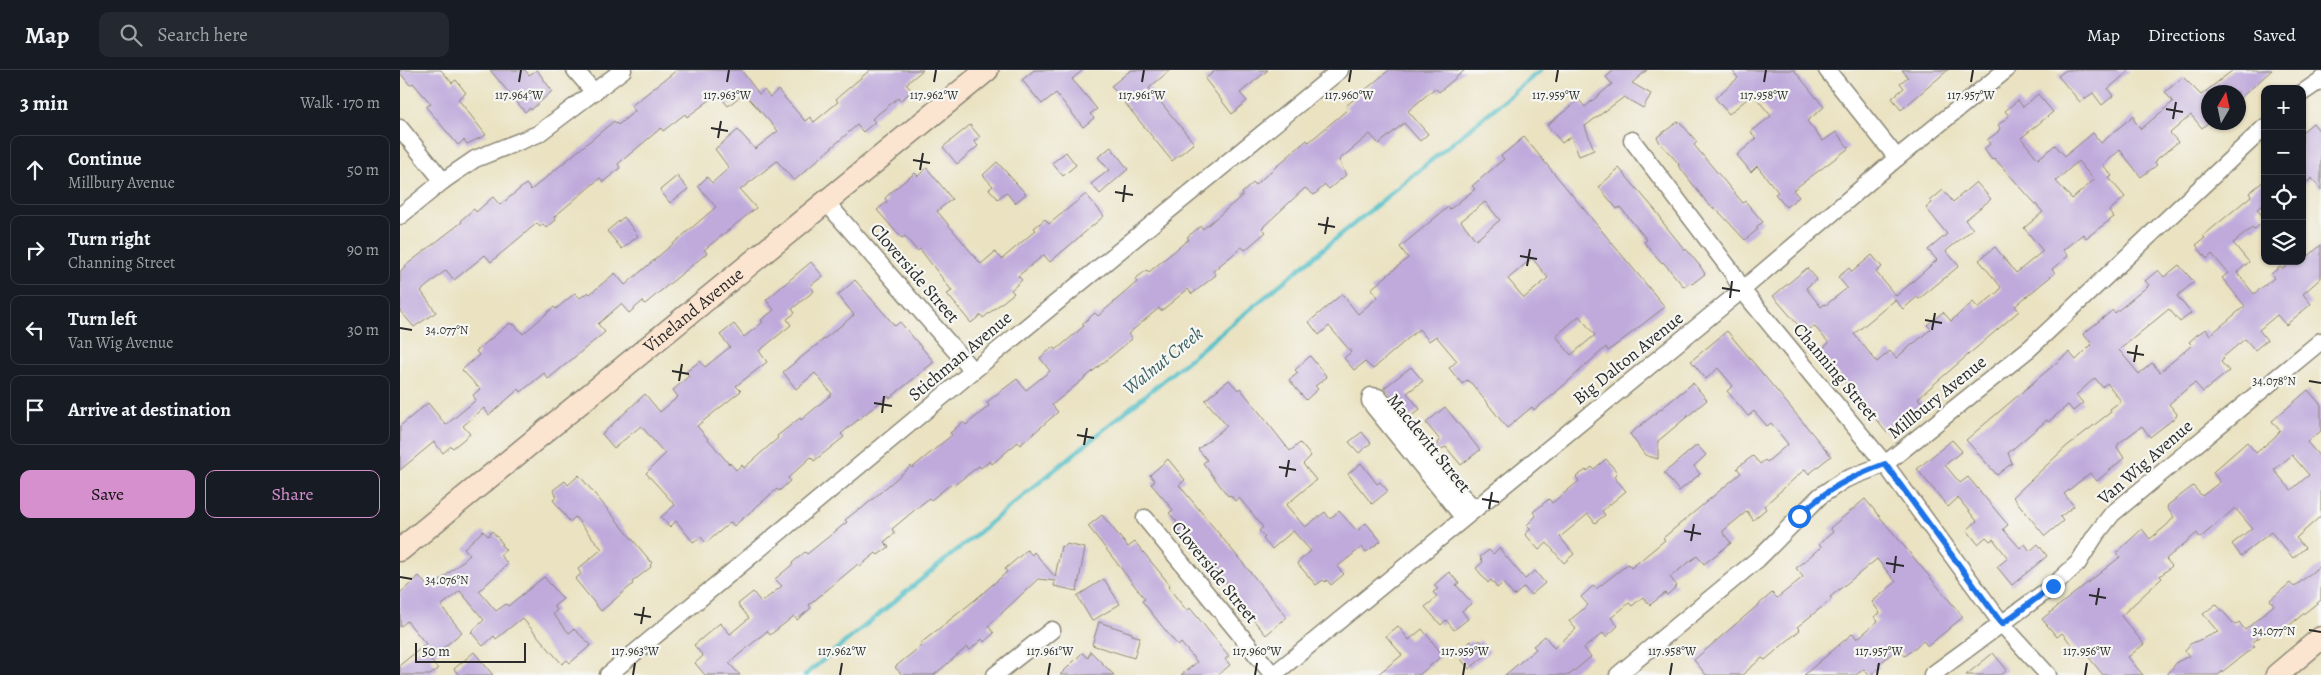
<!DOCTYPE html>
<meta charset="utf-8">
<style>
body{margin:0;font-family:Alegreya,serif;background:#242831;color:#f1f3f6}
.controls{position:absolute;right:15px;top:15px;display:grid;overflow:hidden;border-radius:10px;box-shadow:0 1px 4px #0004}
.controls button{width:45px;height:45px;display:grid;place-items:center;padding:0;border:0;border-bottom:1px solid #363941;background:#171b24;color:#f1f3f6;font:25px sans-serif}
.compass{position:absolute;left:1801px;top:15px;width:45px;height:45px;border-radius:50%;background:#171b24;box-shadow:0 1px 4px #0004;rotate:9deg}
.scale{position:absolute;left:15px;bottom:12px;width:111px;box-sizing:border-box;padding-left:5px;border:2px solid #2b2b2b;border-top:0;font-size:14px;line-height:18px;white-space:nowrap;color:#2b2b2b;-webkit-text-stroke:4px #f6f6f2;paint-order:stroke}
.stop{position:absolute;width:15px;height:15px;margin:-11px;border:4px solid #1a73e8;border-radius:50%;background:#fff}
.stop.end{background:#1a73e8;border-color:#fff;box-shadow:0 1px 5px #0008}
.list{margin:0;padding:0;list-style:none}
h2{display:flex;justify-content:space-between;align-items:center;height:65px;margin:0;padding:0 20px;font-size:21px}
h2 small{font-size:16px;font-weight:400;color:#9ea1a6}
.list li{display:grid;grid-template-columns:32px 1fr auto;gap:15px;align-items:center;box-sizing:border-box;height:70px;margin:0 10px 10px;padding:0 10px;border:1px solid #363941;border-radius:10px}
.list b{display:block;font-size:19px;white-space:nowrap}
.list p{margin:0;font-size:16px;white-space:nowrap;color:#9ea1a6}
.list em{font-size:16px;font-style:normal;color:#9ea1a6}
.actions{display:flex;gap:10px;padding:15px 20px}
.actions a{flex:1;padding:11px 0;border:1px solid #d690ce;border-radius:10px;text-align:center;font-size:18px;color:#d690ce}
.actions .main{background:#d690ce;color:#111}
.icon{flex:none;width:28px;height:28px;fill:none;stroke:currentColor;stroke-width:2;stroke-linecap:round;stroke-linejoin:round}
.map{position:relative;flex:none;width:1921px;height:605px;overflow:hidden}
header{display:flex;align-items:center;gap:30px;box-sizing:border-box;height:70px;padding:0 25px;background:#171b24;border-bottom:1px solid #363941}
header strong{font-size:24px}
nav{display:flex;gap:28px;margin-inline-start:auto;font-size:18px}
.search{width:350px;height:45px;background:#242831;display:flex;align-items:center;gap:12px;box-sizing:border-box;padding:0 18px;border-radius:10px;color:#9ea1a6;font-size:19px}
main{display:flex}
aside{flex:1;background:#171b24}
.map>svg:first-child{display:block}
</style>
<header>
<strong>Map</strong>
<div class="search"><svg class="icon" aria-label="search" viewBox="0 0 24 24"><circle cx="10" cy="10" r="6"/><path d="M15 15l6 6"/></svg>Search here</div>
<nav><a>Map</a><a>Directions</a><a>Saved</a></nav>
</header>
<main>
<aside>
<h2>3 min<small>Walk · 170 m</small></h2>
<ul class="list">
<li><svg class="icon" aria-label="ahead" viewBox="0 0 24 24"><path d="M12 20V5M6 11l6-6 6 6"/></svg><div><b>Continue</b><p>Millbury Avenue</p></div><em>50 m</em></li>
<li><svg class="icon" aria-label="right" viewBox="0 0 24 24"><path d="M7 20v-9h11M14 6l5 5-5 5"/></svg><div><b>Turn right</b><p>Channing Street</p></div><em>90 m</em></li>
<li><svg class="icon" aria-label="left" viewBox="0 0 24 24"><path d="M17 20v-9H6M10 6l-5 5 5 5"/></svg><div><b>Turn left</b><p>Van Wig Avenue</p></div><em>30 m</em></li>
<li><svg class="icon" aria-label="arrive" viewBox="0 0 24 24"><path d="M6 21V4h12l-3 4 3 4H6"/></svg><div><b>Arrive at destination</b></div></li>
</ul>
<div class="actions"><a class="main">Save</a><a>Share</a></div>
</aside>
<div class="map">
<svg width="1921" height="605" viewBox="0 0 1921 605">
<rect width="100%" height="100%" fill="#f6f6f2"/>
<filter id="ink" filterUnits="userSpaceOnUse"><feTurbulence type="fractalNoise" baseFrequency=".02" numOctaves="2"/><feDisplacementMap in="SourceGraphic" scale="10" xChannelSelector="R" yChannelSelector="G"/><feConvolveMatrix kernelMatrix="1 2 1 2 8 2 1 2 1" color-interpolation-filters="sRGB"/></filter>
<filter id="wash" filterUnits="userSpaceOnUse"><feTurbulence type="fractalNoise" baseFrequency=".0096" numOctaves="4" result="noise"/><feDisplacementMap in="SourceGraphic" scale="20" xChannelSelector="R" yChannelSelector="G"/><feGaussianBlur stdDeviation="1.12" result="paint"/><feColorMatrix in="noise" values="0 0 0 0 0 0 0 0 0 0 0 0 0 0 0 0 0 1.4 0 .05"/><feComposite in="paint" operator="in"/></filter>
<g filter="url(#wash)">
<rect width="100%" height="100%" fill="#eae2c1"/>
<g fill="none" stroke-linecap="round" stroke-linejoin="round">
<path stroke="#51bfc7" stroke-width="4.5" d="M405,605L1141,0"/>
</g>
<g id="blocks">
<g fill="#c0aadc" fill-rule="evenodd">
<path d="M0,0H41L52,13L56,10L66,23L58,29L86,65L67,74L64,70L58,75L26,37L31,34L13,13L10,15L0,3Z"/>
<path d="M90,0H125L129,5L137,0L152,21L131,40L130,38L125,42Z"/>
<path d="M277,0H341L359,24L364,20L370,27L378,20L405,51L410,47L414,52L438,32L436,29L470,0H523L506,14L512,21L500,31L498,28L472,49L475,52L463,62L457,55L394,111L377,91L340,120L356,138L304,180L307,183L245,234L243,231L229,243L221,234L198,254L205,262L148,309L144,303L121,322L119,319L89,345L84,338L63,356L70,364L53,378L51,376L43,383L34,372L0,400V356L28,333L46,355L76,330L73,325L80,319L62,300L79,285L76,281L110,253L112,255L114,254L123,264L154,237L156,239L175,223L180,228L188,222L190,224L215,203L225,215L316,137L298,116L307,107L312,113L329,98L315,79L338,60L355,79L378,61L344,23L328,36L318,24L287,47L285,44L263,61L261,58L218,94L220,98L203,112L200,108L154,147L156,150L146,158L143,154L140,157L137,153L91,192L85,185L54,210L46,200L21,221L36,242L14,257L8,250L0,241V202L5,196L62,152L61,150L74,139L76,142L93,127L100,135L126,114L131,120L214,51L218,55L235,41L231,36Z"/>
<path d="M634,0H683L672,9L697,39L690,44L694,48L683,57L656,23L642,34L622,10Z"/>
<path d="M731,0H770L749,18L794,73L772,91L711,16Z"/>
<path d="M816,0H868L840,23L847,31L832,44L805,9Z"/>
<path d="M989,0H1065L1039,22L1035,18L1008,41L1028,64L1020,71L1004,53L979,74L970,64L939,90L946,105L929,119L925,115L914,125L905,118L862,158L866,162L845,180L842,177L813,201L816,205L792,224L788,219L761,241L759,238L728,264L732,269L652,335L658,342L633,364L620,375L618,372L592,394L590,391L581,398L579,396L553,416L551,414L531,430L529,428L492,459L495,463L484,472L489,477L478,485L476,483L460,496L458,494L409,535L411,538L397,550L394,546L370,565L367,561L329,593L340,605H305L295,593L303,586L294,575L320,553L330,564L349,548L338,534L353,522L360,531L362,529L363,531L382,516L375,509L393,494L392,493L405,482L407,484L447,452L445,450L459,439L460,440L511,396L512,398L552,365L550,363L563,352L566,355L589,336L587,332L601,321L617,309L626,320L650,301L640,288L653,277L656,280L684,256L682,254L695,243L698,246L737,212L735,209L747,200L749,202L789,169L787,167L801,156L803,159L843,125L842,123L853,113L855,115L907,70L909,72L948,39L946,36Z"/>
<path d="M1214,0H1247L1232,13L1251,24L1243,38L1224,27L1185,56L1194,80L1179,86L1171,66L1162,73L1147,55L1179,30L1185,37L1212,14L1206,7Z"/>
<path d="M1332,0H1394L1424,37L1407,51L1423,71L1436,62L1449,78L1393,120L1399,127L1386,137L1375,124L1378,122L1357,96L1351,102L1337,85L1356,69L1351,62L1371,46L1353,24L1329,44L1315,28L1338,8Z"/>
<path d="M1502,0H1548L1501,40L1492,28L1504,18L1500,13L1508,7Z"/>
<path d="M1666,0H1730L1708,19L1713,26L1702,35L1693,23L1680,32L1658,6Z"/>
<path d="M1833,0H1872L1838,30V22H1808V53L1802,58L1791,45L1770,63L1778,72L1757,89L1755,93L1757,95L1741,107L1720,80L1703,95L1712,106L1709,108L1725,127L1709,141L1714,147L1686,168L1683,164L1663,180L1668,186L1652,199L1655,203L1615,236L1619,241L1518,328L1523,334L1487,363L1419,281L1429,273L1414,256L1405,263L1373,226L1407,198L1417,209L1406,218L1421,237L1425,234L1426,235L1447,218L1438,207L1449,198L1452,202L1472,185L1482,197L1476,202L1496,226L1537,190L1528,180L1547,164L1526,138L1532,133L1530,131L1543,120L1553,132L1576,112L1591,129L1565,150L1573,159L1546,181L1559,196L1519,229L1517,227L1503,239L1495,230L1454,264L1477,292L1490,281L1496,288L1531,259L1527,255L1543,242L1551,251L1573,232L1578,238L1599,221L1601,217L1579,190L1595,177L1616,203L1643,181L1624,158L1643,142L1594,88L1592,90L1584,79L1590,74L1587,70L1598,62L1600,58L1598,55L1609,46L1605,41L1618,30L1623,37L1638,24L1653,42L1621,68L1638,89L1655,75L1665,86L1693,63L1701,73L1734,45V50L1741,59L1773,32L1765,22L1783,7L1801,25ZM1678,91L1694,110L1672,129L1656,111Z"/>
<path d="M1279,51L1297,72L1294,75L1343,133L1345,131L1363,152L1356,157L1358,159L1345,170L1321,144L1308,134L1278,95L1279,94L1260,73L1257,67Z"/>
<path d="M1913,53L1921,63V120L1912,108L1902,116V62Z"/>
<path d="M570,55L580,67L574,71L578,76L557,94L543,77Z"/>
<path d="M1124,67L1265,237L1208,281L1206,277L1153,325L1134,340L1132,337L1107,358L1072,314L1067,310L1062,314L1049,298L1057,291L1036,266L1029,271L1019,259L973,299L965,292L954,300L944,288L951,282L929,256L919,265L909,252L942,224L958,244L978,227L971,219L1008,188L1000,177L1048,137L1050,139L1075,119L1072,116L1104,89L1101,86ZM1085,132L1100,150L1076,170L1061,151ZM1132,188L1148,208L1124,228L1108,209ZM1179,246L1195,265L1171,285L1156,266Z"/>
<path d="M711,77L728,99L700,124L691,114L709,100L698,87Z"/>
<path d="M666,82L676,95L663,106L652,93Z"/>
<path d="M597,92L626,124L615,133L606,122L598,129L589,119L593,116L583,105Z"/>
<path d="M527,98L552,129L537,141L581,194L595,182L602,189L636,160L634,158L645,149L649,154L686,124L704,146L650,192L644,185L618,206L622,210L611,220L614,223L583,248L581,245L571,253L547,224L552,221L520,179L517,181L505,166L502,168L497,163L477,140L487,132L485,128L497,117L515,103L518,106Z"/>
<path d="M1219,98L1256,141L1261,148L1260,149L1285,180L1286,179L1300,196L1305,204L1292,214L1290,212L1284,217L1263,192L1262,193L1244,172L1247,170L1220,137L1217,139L1199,117Z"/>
<path d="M277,106L288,119L270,133L260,120Z"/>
<path d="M1865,110V133L1857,139L1865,150L1854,160L1852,158L1833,173L1849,192L1837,203L1854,224L1874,208L1871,204L1880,197L1883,199L1892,191L1897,196L1921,175V208L1903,224L1911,234L1886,255L1877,245L1859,260L1867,270L1855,280L1845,269L1822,288L1824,289L1821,292L1829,301L1803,322L1795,313L1790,316L1769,334L1777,344L1776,347L1750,367L1742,356L1719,373L1717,377L1724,388L1697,411L1690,403L1664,424L1674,436L1660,447L1663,451L1645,466L1613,427L1667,376L1711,342L1710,339L1721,331L1707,313L1702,317L1695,308L1676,325L1683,333L1673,341L1668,335L1648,352L1647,350L1608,383L1612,393L1597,405L1566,370L1669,282L1676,290L1692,274L1683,264L1713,240L1715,243L1749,215L1745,211L1758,200L1764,207L1779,195L1794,212L1777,226L1791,243L1780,252L1769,239L1719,280L1739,304L1752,293L1760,302L1792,275L1789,272L1798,264L1806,259L1810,265L1845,236L1822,208L1828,203L1812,184L1807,189L1796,175L1805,168L1803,166L1851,126L1849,123Z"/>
<path d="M224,147L238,166L222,179L207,161Z"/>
<path d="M411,192L423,206L410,216L414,221L392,239L395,243L387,249L391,255L359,281L367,292L336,316L341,321L297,356L329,394L330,393L336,400L342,395L344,398L378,368L377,366L400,348L401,350L432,324L415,303L396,319L383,302L454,245L438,225L455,210L495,256L500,252L534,292L490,328L488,326L465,344L441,364L444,367L414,391L411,387L388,408L390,411L379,421L377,419L334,456L331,452L306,473L301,467L293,472L276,451L270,457L261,447L275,435L246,403L265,384L241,356L214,378L202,364L245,324L260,342L278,327L273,320L289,306L286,302L300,291L305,297L330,277L320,265L334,254L344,267L363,252L361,250L374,240L366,230Z"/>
<path d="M1327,261L1431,386L1409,404L1405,399L1364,436L1366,439L1353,450L1347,441L1323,461V463L1331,473L1304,494L1297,486L1270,507L1277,516L1267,525L1265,523L1250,535L1243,527L1232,536L1229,533L1211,548L1218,556L1206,567L1203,563L1184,578L1191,587L1169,605H1105L1136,579L1133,576L1145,566L1154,578L1176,559L1169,551L1188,535L1181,527L1193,516L1196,519L1228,494L1231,498L1265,470L1263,468L1341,403L1337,398L1346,391L1353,386L1360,394L1365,390L1367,392L1388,374L1371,353L1367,356L1354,341L1348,346L1327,321L1333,316L1318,298L1306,309L1291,291Z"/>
<path d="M910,286L927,307L915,316L918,319L906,330L889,310L898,303L895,300Z"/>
<path d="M1011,297L1023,311L1007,323L1020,339L1009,348L984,318Z"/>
<path d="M829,310L838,320L840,318L890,381L900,373L911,386L903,394L916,410L886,435L905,457L925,442L930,449L939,441L957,461L966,453L981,471L966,482L962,477L937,497L944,504L931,515L927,510L925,512L923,510L916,515L897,493L911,481L893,461L872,479L863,469L865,467L859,461L863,457L855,447L839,428L835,431L830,425L828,426L803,393L807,390L798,379L827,356L805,330Z"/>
<path d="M1293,313L1307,330L1258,371V389L1245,385L1230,364Z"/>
<path d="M1908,320L1921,335V361L1907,372L1921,388V446L1896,468L1905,478L1893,488L1871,462L1841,486L1832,474L1852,458L1835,438L1800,468L1797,463L1766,489L1772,496L1760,506L1762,508L1721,546L1744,574L1728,587L1743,605H1703L1687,585L1683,588L1662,563L1657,567L1642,549L1720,487L1716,483L1742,459L1750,469L1767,455L1774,447L1767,438L1768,435L1793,416L1802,426L1820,412L1813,403L1814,401L1847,372L1856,383L1876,366L1880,361L1872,351ZM1892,385L1909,405L1891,420L1874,400Z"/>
<path d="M1045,337L1080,380L1061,395L1046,377L1036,381L1035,380L1040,370L1026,353Z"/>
<path d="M962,362L971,373L959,383L949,372Z"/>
<path d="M1552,370L1562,381L1545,395L1560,413L1568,407L1608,455L1603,459L1620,478L1625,474L1630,481L1638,474L1647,486L1612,515L1597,497L1608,488L1593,469L1590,471L1586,467L1578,474L1567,460L1577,451L1558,428L1548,437L1517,399Z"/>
<path d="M1297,375L1306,385L1294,396L1300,404L1279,421L1264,403Z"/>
<path d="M768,389L785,410L779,415L887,547L866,565L830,522L833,520L812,496L810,498L774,455L777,452L769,443L773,440L751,414L755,411L750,405Z"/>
<path d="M1206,389L1217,402L1214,407L1226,421L1202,441L1205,445L1195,453L1188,444L1160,467L1174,484L1164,493L1147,473L1139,480L1125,464L1131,459L1127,455L1136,446L1133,442L1149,429L1152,433L1179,411L1176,407L1186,400L1187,401L1192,397L1194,399Z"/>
<path d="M961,393L977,414L980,412L988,421L972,434L948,404Z"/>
<path d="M179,405L252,493L250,495L251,497L232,512L233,514L201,541L175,509L181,504L178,499L202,479L175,447L170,452L153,430L157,427L153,420L165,411L168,415Z"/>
<path d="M1465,429L1563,547L1528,576L1523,571L1505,586L1498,578L1478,595L1480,597L1470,605L1464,599L1456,605H1404L1453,563L1457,569L1478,551L1474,547L1480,543L1472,532L1496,512L1477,489L1430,527L1432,529L1397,557L1400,560L1365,590L1362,588L1342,605H1306L1294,590L1372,523L1377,528L1403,507L1396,498L1421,477L1419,474L1433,462L1430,458Z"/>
<path d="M702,445L728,477L735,472L770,515L768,517L787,541L790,538L829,586L825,589L830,595L818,605H781L797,592L781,573L778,576L742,531L745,529L688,456Z"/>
<path d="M83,461L88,466L92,461L103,474L101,475L106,480L100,485L108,494L79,521L96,541L106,534L108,536L144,507L163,529L154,536L157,540L153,544L169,563L174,559L191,575L170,593L167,590L162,594L122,548L96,569L94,566L83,576L71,562L84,550L60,521L41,536L62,562L30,589L38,599L30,605H0V595L26,574L7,551L0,557V523L19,506L30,519L70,485L64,478Z"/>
<path d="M666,474L685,478L677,521L654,516L655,511L638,509L588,556L594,563L584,572L582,569L570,580L567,577L534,605H502L495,597L522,575L521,573L576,529L607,502L605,499L627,480L632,485L634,482L655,507L661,476L665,477Z"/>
<path d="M1099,478L1125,509L1135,501L1145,513L1131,525L1124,517L1114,526L1103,513L1097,518L1091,510L1088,513L1076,498L1083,492L1080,487L1089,480L1093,484Z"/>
<path d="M1921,495V530L1877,565L1871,558L1852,573L1855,576L1818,605H1767L1777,592L1789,586L1785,581L1790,574L1818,562L1803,544L1816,534L1835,555L1839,552L1845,560L1874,535L1870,530L1890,513L1894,517Z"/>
<path d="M1049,502L1059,513L1056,515L1072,533L1062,541L1068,549L1054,560L1046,550L1041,555L1025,537L1037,527L1033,522L1038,519L1034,515Z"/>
<path d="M704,509L720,534L692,551L677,526Z"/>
<path d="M699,552L732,563V565L740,567L734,588L692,575Z"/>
<path d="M998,556L1009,570L1022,559L1043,585L1019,605H977L1002,585L986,566Z"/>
<path d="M1080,570L1090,582L1069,599L1056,583L1071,571L1075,575Z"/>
<path d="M690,581L714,605H660L682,583L688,588Z"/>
<path d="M74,582L93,605H59L54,599Z"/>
<path d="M1593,583L1607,600L1601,605H1566Z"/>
</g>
</g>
</g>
<g filter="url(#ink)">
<use href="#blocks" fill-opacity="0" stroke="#8a8676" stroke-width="1"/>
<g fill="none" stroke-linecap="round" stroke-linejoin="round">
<defs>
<g id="street">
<path d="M175,0L194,22"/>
<path d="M1427,0L1497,88"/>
<path d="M1902,23L1921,10"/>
<path d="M0,58L43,111"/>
<path d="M1232,70L1332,202L1342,220L1485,394L1602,554L1648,605"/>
<path d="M426,132L573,301"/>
<path d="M0,146L43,111L75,89L138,64L223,0"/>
<path d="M1063,447L974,337L970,331L971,326L978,327L1054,418L1074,438"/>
<path d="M745,448L873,605"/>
<path d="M208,605L573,301L940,0"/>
<path d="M595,605L652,560"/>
<path d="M873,605L1342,220L1497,88L1606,0"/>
<path d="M1218,605L1358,489L1420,426L1444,410L1485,394L1630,278L1865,57"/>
<path d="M1532,605L1653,516L1678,493L1695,466L1712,444L1921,271"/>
</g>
<g id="secondary">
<path id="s1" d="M0,480L587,0"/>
<path d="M1877,605L1921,568"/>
</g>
</defs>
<use href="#street" stroke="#8a8676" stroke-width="19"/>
<use href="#secondary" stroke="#8a8676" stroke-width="25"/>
<use href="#street" stroke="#fff" stroke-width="16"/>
<use href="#secondary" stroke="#fce5d0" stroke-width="22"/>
</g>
</g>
<g fill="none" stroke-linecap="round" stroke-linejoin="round" filter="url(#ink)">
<path stroke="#1a73e8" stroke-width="6" d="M1399,446C1426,419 1450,407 1485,394L1602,554L1653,516"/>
</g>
<path fill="none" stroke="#2b2b2b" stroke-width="2" d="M119,12L121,0M327,12L329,0M534,12L536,0M742,12L744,0M949,12L951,0M1156,12L1158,0M1364,12L1366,0M1571,12L1573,0M1766,39L1783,42M1773,49L1776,32M311,58L328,61M318,68L321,51M513,90L530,93M520,100L523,83M715,122L733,125M723,132L725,115M918,154L935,157M925,164L928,147M1120,186L1137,189M1127,196L1130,179M1322,218L1340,221M1330,228L1332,211M1525,250L1542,253M0,258L12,260M1532,260L1535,243M1727,282L1744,285M1734,292L1737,275M272,301L289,304M279,311L282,294M1909,311L1921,313M474,333L492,336M482,343L484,326M677,365L694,368M684,375L687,358M879,397L896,400M886,407L889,390M1082,429L1099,432M1089,439L1092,422M1284,461L1301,464M1291,471L1294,454M1486,493L1504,496M1494,503L1496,486M0,507L12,509M1689,525L1706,528M1696,535L1699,518M234,544L251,547M241,554L244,537M1909,560L1921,562M233,605L235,593M440,605L442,593M648,605L650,593M855,605L857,593M1063,605L1065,593M1270,605L1272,593M1477,605L1479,593M1685,605L1687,593"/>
<g text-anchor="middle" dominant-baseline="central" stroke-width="4.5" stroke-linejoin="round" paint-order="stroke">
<g font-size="18" fill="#2b2b2b" stroke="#f6f6f2">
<text transform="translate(515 203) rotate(49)">Cloverside Street</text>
<text stroke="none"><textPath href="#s1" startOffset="379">Vineland Avenue</textPath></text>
<text transform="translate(560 286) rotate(-40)">Stichman Avenue</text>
<text transform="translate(1228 288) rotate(-39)">Big Dalton Avenue</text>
<text transform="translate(1436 302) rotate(50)">Channing Street</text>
<text transform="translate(1537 327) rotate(-39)">Millbury Avenue</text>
<text transform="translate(1029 373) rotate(51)">Macdevitt Street</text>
<text transform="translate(1745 392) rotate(-41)">Van Wig Avenue</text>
<text transform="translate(815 502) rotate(51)">Cloverside Street</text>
</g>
<g font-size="19" font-style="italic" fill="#385f62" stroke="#f6f6f2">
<text transform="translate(763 291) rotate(-39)">Walnut Creek</text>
</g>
</g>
<g font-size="12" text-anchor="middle" fill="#2b2b2b" stroke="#f6f6f2" stroke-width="4.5" stroke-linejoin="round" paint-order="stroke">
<text x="119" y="29">117.964°W</text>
<text x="327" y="29">117.963°W</text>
<text x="534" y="29">117.962°W</text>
<text x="742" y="29">117.961°W</text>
<text x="949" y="29">117.960°W</text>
<text x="1156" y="29">117.959°W</text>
<text x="1364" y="29">117.958°W</text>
<text x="1571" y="29">117.957°W</text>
<text x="47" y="264">34.077°N</text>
<text x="1874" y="315">34.078°N</text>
<text x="47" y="514">34.076°N</text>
<text x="1874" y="565">34.077°N</text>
<text x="235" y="585">117.963°W</text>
<text x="442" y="585">117.962°W</text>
<text x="650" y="585">117.961°W</text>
<text x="857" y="585">117.960°W</text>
<text x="1065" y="585">117.959°W</text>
<text x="1272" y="585">117.958°W</text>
<text x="1479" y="585">117.957°W</text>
<text x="1687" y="585">117.956°W</text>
</g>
</svg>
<div class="controls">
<button>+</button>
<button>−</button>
<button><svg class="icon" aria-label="locate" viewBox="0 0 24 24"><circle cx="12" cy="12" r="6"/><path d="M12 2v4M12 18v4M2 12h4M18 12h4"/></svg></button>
<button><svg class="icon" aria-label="layers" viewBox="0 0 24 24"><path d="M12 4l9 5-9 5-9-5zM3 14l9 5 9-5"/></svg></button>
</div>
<svg class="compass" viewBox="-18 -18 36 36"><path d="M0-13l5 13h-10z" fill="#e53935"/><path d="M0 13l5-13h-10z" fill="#9ea1a6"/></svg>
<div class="scale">50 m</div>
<div class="stop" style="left:1399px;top:446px"></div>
<div class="stop end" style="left:1653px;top:516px"></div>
</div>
</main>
